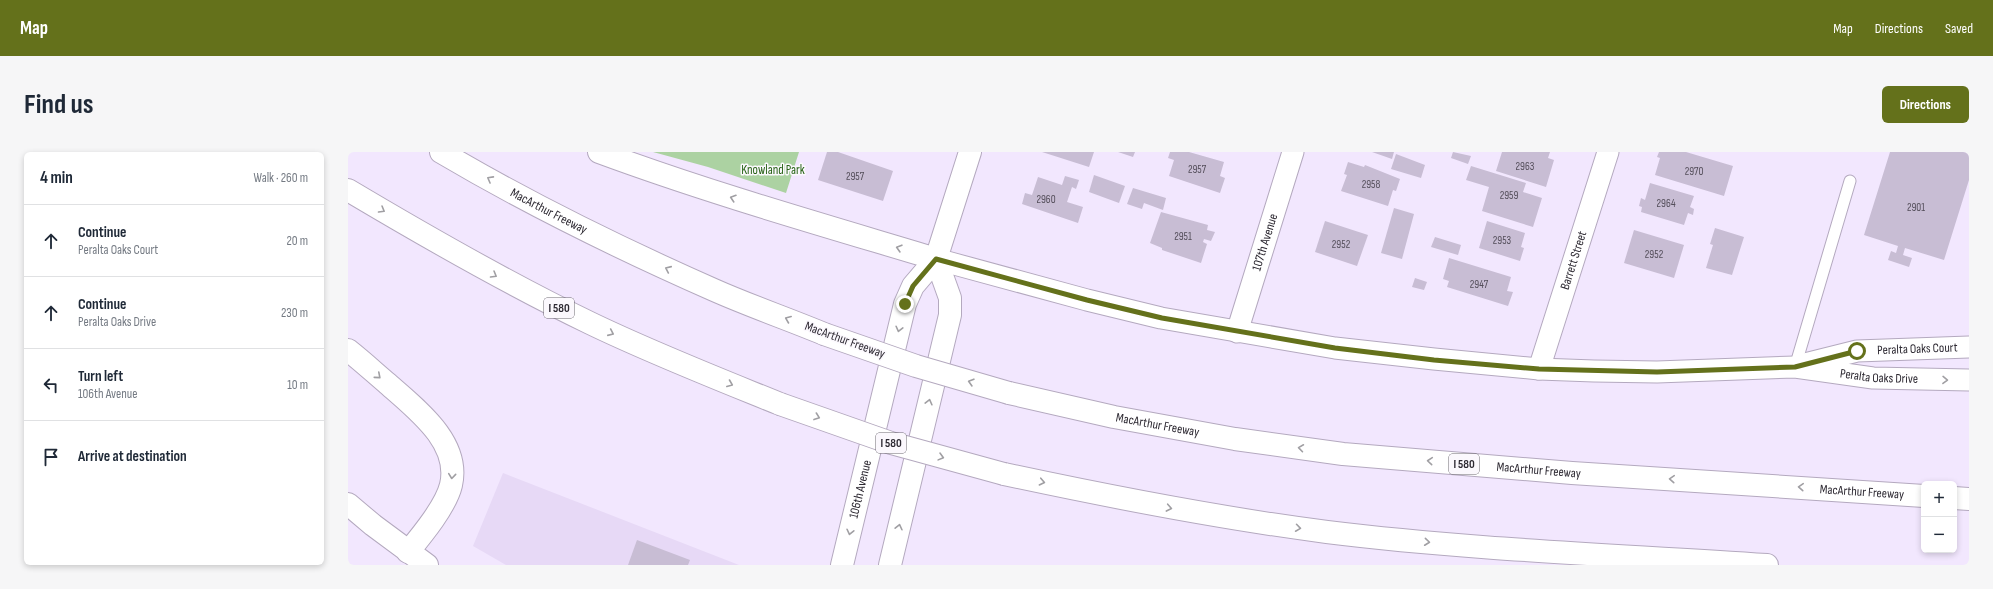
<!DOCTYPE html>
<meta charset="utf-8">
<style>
body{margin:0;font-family:"Sofia Sans Condensed",sans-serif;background:#f6f6f7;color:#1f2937}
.controls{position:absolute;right:12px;bottom:12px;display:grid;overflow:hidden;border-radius:6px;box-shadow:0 2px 6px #0003}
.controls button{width:36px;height:36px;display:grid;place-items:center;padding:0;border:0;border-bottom:1px solid #e0e1e3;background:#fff;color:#1f2937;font:20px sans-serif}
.stop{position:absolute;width:12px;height:12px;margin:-9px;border:3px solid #64711b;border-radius:50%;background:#fff}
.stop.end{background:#64711b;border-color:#fff;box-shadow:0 1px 4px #0008}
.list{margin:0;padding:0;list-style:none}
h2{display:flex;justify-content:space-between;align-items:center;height:52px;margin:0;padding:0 16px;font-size:17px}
h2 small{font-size:13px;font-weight:400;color:#747a83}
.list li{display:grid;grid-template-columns:26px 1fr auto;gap:12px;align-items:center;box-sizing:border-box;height:72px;padding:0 16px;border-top:1px solid #e0e1e3}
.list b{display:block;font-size:15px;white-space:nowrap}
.list p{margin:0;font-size:13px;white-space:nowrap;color:#747a83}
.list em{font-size:13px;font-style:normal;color:#747a83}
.icon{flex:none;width:22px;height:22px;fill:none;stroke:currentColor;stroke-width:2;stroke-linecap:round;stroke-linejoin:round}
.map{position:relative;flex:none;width:1621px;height:413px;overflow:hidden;border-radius:6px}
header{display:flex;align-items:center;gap:24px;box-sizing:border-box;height:56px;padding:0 20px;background:#64711b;color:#fff}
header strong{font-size:19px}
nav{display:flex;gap:22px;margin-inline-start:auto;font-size:14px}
.intro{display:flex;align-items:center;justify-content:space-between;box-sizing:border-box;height:96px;padding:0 24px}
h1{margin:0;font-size:28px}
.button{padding:10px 18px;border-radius:6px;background:#64711b;color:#fff;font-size:14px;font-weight:700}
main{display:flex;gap:24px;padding:0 24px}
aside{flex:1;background:#fff;border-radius:6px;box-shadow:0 2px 6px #0003}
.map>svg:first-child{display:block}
</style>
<header>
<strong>Map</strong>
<nav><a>Map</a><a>Directions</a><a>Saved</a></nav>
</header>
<div class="intro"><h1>Find us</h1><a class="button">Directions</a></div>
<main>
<aside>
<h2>4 min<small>Walk · 260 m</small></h2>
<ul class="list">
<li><svg class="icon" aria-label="ahead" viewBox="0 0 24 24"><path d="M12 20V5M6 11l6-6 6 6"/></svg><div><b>Continue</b><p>Peralta Oaks Court</p></div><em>20 m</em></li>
<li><svg class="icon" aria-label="ahead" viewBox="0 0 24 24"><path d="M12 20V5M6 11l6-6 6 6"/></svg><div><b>Continue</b><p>Peralta Oaks Drive</p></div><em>230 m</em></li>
<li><svg class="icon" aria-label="left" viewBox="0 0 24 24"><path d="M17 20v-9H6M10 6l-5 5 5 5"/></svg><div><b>Turn left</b><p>106th Avenue</p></div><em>10 m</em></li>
<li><svg class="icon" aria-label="arrive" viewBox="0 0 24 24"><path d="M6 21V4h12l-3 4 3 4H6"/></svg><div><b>Arrive at destination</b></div></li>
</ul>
</aside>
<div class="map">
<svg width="1621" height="413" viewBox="0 0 1621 413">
<rect width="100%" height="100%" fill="#f2e7fe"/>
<path fill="#e7d9f6" d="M155,321L391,413H158L125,394Z"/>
<path fill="#acd2a2" d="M305,0H451L438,41L360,15Z"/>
<g fill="#c8bdd4">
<path d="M479,0H490L545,19L535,49L470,28Z"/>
<path d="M694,0H746L741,15Z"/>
<path d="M770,0H787L785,5Z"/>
<path d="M822,0H841L876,10L872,24L877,26L872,41L821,24L826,8L820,6Z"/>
<path d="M1024,0H1046L1044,7Z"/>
<path d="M1105,0L1123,4L1120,12L1103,6Z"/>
<path d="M1154,0H1202L1200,6L1206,8L1198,35L1148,19Z"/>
<path d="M1311,0H1338L1385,14L1376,44L1307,23L1312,6L1309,5Z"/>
<path d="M1542,0H1621V28L1596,108L1557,96L1555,103L1564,106L1561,115L1540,108L1543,99L1548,101L1550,94L1516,83Z"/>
<path d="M1048,2L1077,13L1073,26L1043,17Z"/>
<path d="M1000,10L1016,15L1017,13L1052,27L1048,39L1045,38L1040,54L993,39L999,23L996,22Z"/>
<path d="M1123,14L1178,31L1175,40L1194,46L1185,75L1134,59L1141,35L1118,28Z"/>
<path d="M746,23L777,34L771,51L741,40Z"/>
<path d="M717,24L731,28L728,37L724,35L719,50L735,55L730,71L674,52L677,41L684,43L690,25L714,33Z"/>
<path d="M1302,31L1346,44L1342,55L1346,57L1345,63L1340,61L1336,73L1293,60L1294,55L1291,54L1293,46L1297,48Z"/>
<path d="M785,36L818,46L815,58L796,51L794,57L779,52Z"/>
<path d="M1046,56L1066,62L1054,107L1033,101Z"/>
<path d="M813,60L860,73L859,78L867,80L863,89L856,87L855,90L859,92L853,111L814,98V96L802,91Z"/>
<path d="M977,69L1020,83L1009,114L967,100Z"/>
<path d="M1139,69L1177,81L1173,95L1176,96L1172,109L1131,96Z"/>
<path d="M1367,76L1396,85L1384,123L1358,116L1365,93L1362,92Z"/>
<path d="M1286,78L1336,93L1326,126L1276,111Z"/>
<path d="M1087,85L1113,93L1110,103L1083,95Z"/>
<path d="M1101,106L1163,125L1159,139L1165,140L1160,154L1099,135L1101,129L1095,127Z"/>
<path d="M1067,126L1079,130L1076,138L1064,135Z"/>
<path d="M289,388L342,408L340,413H280Z"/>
</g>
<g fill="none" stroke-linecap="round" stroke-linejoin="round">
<defs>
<path id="service" d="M1447,215L1502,29"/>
<g id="minor">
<path id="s1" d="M588,107L739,148L813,166L987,196L1086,207L1191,217L1246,219L1309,220L1447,215L1525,226L1621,228"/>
<path id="s2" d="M889,180L945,0"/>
<path id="s3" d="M1457,212L1509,199L1621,195"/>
<path id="s4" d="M1191,217L1260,0"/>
</g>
<g id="tertiary">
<path d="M0,352L25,373L79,413"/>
<path id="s5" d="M494,413L557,152L565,134L588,107L622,0"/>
<path d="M542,413L602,163V146L588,107"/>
</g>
<g id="motorway">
<path id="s6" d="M93,0C181,52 273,97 366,138C402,154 440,167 476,182"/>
<path d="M251,0C362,41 475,73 588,107"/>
<path d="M0,38C79,85 159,131 242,171C304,201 368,226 432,252"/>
<path d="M0,198C14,209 27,221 40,232C68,257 113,290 103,333C98,354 74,383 60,400"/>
<path id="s7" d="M661,241L766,265L887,287L995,302L1224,321L1576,344"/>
<path d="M656,322C763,345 870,366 979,380C1125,398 1273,403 1419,413"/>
<path d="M1606,346L1621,347"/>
</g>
</defs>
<use href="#service" stroke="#b4a9bf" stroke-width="13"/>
<use href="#minor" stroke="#b4a9bf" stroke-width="23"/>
<use href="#tertiary" stroke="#b4a9bf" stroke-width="24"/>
<use href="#motorway" stroke="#b4a9bf" stroke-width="24"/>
<use href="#service" stroke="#fff" stroke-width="11"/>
<use href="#minor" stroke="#fff" stroke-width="21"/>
<use href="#tertiary" stroke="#fff" stroke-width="22"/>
<use href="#motorway" stroke="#fff" stroke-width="22"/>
<defs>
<g id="motorway-bridge">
<path d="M476,182L568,214L661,241"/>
<path d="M432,252L543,291L656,322"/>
</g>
</defs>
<use href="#motorway-bridge" stroke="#b4a9bf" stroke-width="24" stroke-linecap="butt"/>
<use href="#motorway-bridge" stroke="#fff" stroke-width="22"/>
</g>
<defs><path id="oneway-chevron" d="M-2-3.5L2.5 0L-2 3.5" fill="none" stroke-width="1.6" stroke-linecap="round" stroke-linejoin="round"/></defs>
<g stroke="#a09fa3">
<use href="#oneway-chevron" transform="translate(142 27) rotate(-151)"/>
<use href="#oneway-chevron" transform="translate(385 46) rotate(-162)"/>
<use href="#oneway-chevron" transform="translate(34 58) rotate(30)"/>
<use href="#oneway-chevron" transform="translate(551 96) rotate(-164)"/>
<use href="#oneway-chevron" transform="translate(320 117) rotate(-156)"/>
<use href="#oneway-chevron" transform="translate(146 123) rotate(30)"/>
<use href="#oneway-chevron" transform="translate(440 167) rotate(-158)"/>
<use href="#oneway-chevron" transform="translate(551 177) rotate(104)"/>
<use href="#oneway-chevron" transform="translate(263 181) rotate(24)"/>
<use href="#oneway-chevron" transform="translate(30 224) rotate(41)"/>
<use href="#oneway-chevron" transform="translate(1597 228) rotate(1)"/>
<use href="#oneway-chevron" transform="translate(623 230) rotate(-164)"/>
<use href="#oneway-chevron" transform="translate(382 232) rotate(22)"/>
<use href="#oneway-chevron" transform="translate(581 250) rotate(-76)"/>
<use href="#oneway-chevron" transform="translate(469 265) rotate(20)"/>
<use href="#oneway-chevron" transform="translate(953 296) rotate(-172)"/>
<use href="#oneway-chevron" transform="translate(593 305) rotate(15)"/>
<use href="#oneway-chevron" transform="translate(1082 309) rotate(-175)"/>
<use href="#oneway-chevron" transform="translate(104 324) rotate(96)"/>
<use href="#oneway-chevron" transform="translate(1324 327) rotate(-176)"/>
<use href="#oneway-chevron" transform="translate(694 330) rotate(12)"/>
<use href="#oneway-chevron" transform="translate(1453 335) rotate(-176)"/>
<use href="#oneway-chevron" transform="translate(821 356) rotate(11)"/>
<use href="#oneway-chevron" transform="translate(551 375) rotate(-77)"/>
<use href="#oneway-chevron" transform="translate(950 376) rotate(8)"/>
<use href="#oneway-chevron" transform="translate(502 380) rotate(103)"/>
<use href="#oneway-chevron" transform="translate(1079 390) rotate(6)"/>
</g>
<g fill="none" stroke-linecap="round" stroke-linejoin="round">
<path stroke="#64711b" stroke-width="5" d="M557,152L565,134L588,107L739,148L814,166L987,196L1086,208L1191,217L1309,220L1447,215L1509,199"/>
</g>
<g text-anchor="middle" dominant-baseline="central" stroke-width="3" stroke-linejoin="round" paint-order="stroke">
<g font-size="11" fill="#544e5a">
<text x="1177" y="14">2963</text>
<text x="849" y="17">2957</text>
<text x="1346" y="19">2970</text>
<text x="507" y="24">2957</text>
<text x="1023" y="32">2958</text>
<text x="1161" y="43">2959</text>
<text x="698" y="47">2960</text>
<text x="1318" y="51">2964</text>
<text x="1568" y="55">2901</text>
<text x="835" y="84">2951</text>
<text x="1154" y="88">2953</text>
<text x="993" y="92">2952</text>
<text x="1306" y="102">2952</text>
<text x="1131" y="132">2947</text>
</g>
<g fill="#fbf8fd" stroke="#6b676f" stroke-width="1">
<rect x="196" y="146" width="30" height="20" rx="3"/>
<rect x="528" y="281" width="30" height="20" rx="3"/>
<rect x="1101" y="302" width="30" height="20" rx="3"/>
</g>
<g font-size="12" font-weight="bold" fill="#2d2932">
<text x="211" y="156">I 580</text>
<text x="543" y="291">I 580</text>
<text x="1116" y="312">I 580</text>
</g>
<g font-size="13" fill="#286317" stroke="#fbf8fd">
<text x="425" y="18">Knowland Park</text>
</g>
<g font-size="13" fill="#2d2932" stroke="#fbf8fd">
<text stroke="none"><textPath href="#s6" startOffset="123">MacArthur Freeway</textPath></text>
<text stroke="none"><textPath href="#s2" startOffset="94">107th Avenue</textPath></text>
<text stroke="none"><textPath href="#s4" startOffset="114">Barrett Street</textPath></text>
<text transform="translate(497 188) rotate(20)">MacArthur Freeway</text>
<text stroke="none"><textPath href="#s3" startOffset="114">Peralta Oaks Court</textPath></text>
<text stroke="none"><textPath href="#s1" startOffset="955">Peralta Oaks Drive</textPath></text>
<text stroke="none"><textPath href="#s7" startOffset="152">MacArthur Freeway</textPath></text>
<text stroke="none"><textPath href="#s7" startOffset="536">MacArthur Freeway</textPath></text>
<text stroke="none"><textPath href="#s5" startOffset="78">106th Avenue</textPath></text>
<text stroke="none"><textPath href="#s7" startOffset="860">MacArthur Freeway</textPath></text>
</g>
</g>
</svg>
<div class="controls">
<button>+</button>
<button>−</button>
</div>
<div class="stop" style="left:1509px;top:199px"></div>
<div class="stop end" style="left:557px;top:152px"></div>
</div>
</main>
